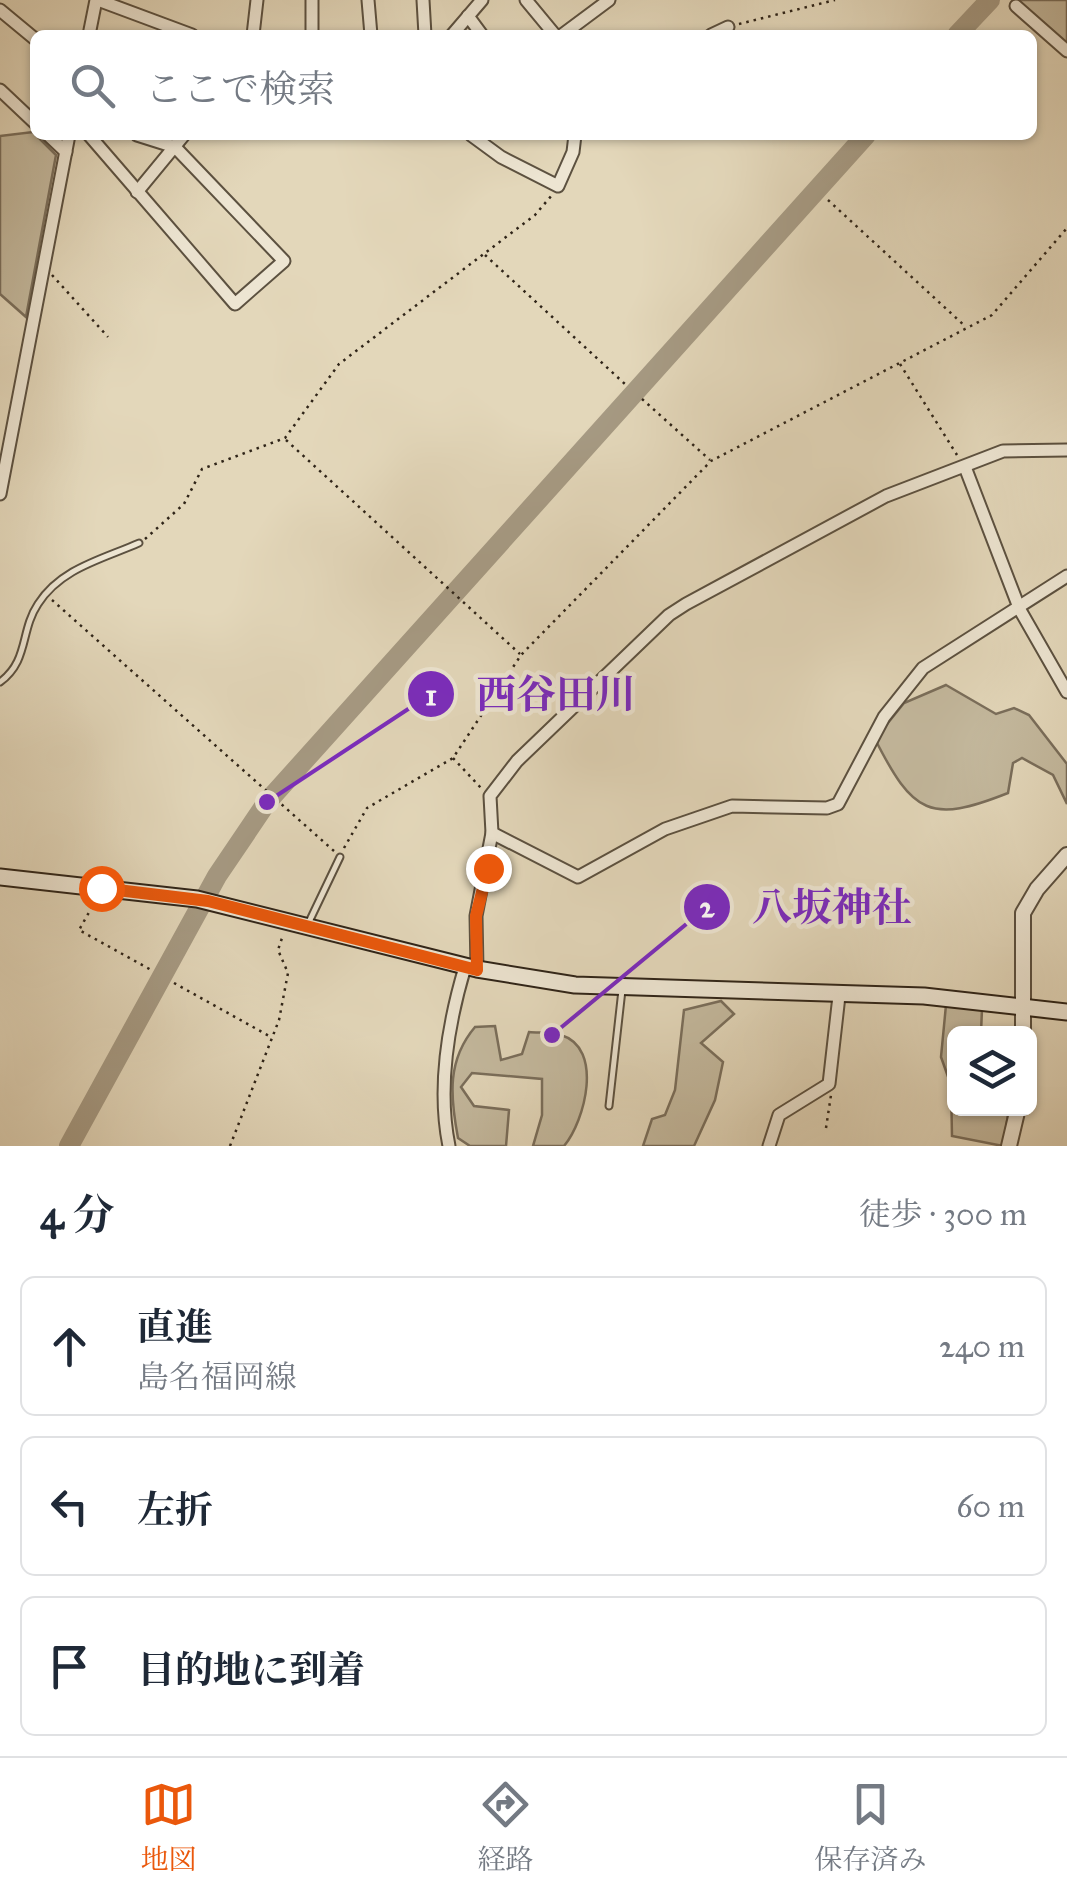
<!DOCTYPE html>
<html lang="ja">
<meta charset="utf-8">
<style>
body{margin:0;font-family:"IM FELL Great Primer","Noto Serif JP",serif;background:#f2f2f3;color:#1f2937}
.controls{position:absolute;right:30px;bottom:30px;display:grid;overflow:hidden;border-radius:15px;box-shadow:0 2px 8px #0004}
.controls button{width:90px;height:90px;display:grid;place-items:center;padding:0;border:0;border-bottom:2px solid #e0e1e3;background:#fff;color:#1f2937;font:50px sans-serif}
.stop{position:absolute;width:30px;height:30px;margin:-22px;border:8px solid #ea580c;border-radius:50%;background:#fff}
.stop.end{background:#ea580c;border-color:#fff;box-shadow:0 2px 10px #0008}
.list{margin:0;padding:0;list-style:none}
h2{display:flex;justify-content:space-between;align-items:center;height:130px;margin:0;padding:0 40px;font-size:42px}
h2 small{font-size:32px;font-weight:400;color:#747a83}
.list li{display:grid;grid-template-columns:65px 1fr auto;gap:30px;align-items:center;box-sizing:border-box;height:140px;margin:0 20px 20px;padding:0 20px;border:2px solid #e0e1e3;border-radius:15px}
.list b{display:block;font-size:38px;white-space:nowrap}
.list p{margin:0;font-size:32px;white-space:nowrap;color:#747a83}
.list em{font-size:32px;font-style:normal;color:#747a83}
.icon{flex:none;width:55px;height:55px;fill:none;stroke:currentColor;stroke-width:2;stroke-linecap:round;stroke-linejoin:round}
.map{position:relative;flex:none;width:1067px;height:1146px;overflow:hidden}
.search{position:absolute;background:#fff;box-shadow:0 2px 8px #0004;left:30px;right:30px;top:30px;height:110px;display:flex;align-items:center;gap:25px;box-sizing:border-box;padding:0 35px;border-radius:15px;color:#747a83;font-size:38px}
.sheet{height:610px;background:#fff}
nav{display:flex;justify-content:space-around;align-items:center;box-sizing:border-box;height:140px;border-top:2px solid #e0e1e3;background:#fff;font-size:28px;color:#747a83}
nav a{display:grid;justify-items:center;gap:5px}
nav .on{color:#ea580c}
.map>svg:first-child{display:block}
</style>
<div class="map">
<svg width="1067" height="1146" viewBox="0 0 1067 1146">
<rect width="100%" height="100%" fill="#e3d7ba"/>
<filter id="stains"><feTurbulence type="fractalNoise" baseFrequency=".002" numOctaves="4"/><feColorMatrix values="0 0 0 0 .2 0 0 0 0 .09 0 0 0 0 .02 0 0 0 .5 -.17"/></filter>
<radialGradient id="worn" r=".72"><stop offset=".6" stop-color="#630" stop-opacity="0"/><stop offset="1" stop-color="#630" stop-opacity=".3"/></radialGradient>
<g fill="#c4b99e" stroke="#7a6e5b" stroke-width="2.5">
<path d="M1021,0H1067V50L1017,5Z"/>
<path d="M33,132L56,155L26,317L0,294V136Z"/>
<path d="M946,685L996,714L1014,708L1029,715L1067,764V804L1053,775L1022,758L1013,763L1008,793C930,824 913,814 875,739L904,703Z"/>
<path d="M721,1001L734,1014L701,1043L723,1062L715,1100L694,1146H643L652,1119L665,1115L675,1090L684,1010Z"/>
<path d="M946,1005L982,1009L981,1033L954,1034V1108L1009,1109L1003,1146L952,1136L951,1085L941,1057Z"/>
<path d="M495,1026L501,1060L522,1054L529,1032C539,1033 552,1032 561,1035C604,1048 585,1121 564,1146H533L542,1115V1079L472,1073L461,1087L474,1106L509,1110L506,1146H470L458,1138C450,1096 447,1060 475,1027Z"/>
</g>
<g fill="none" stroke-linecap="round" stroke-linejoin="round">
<g stroke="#a69a83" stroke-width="20">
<path d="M957,35L990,0"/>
<path d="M69,1146L217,876L267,802L866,135"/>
</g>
<defs>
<g id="service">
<path d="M0,682C29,661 20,631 38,604C61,568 103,559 139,543"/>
<path d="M308,924L340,857"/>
<path d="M609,1106L622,990"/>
</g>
<g id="minor">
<path d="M98,0L192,35"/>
<path d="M368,0L371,35"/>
<path d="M423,0L425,35"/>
<path d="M526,0L555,35"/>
<path d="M1016,6L1067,51"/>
<path d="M0,10L35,39"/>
<path d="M468,16L482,35"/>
<path d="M89,35L96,0"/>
<path d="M253,35L257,0"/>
<path d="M312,35V0"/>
<path d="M452,35L482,0"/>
<path d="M562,35L609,0"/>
<path d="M711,35L728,27"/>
<path d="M0,90L35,123"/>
<path d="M48,135L66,152"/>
<path d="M89,135L235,304L284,261L175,147L137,135"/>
<path d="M471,135L501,157L558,186L573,152L575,135"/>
<path d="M137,192L184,135"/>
<path d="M965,467L1020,610L1067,692"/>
<path d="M0,494L69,135"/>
<path d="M492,833L578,877L665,829L732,806L827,808L838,804L884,717L923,668L1067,576"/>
<path d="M477,969L476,916L492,833L490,796L517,761L669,615L686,604L886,496L1003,451L1067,450"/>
<path d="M449,1146C437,1087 448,1024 465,967"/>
<path d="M769,1146L779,1115L829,1084L839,996"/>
</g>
<g id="tertiary">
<path d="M1023,1034V913L1037,889L1067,855"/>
<path d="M1009,1146L1018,1108"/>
</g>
<path id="secondary" d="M0,877L197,899L477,969L575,985L924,996L1067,1012"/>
</defs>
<use href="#service" stroke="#5c5140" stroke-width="9"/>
<use href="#minor" stroke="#5c5140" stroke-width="15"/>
<use href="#tertiary" stroke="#5c5140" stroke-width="18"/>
<use href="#secondary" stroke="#2f2418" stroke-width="19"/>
<g stroke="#2f2418" stroke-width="2.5" stroke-dasharray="2.5 5" stroke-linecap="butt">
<path d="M739,24L835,0"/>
<path d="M828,200L966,327"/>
<path d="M485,255L626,385"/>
<path d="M52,275L108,337"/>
<path d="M900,364L957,455"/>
<path d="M642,399L710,460"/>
<path d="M286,440L520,654"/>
<path d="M145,539L184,504L202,469L285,438L339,364L535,215L552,195"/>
<path d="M52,600L334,851"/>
<path d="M453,758L481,788"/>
<path d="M344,848L367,808L453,758L521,655L711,461L992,315L1067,228"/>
<path d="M96,900L79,930L153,971"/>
<path d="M174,983L271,1037"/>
<path d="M826,1128L831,1095"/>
<path d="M230,1146L279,1020L288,973L278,950L283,935"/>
</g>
<use href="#service" stroke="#ede5d2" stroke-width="5"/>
<use href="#minor" stroke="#ede5d2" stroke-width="11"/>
<use href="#tertiary" stroke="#ede5d2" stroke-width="14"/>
<use href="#secondary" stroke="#ede5d2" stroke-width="15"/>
</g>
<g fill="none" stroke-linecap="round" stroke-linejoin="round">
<path stroke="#ea580c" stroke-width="12" d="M101,888L208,901L477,970L476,916L488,868"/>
</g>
<path fill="none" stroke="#7b2cbf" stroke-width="4" d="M267 802L431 694M552 1035L707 907"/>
<g fill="#7b2cbf" stroke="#ede5d2" stroke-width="4">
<circle cx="267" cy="802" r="10"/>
<circle cx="552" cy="1035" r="10"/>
<circle cx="431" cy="694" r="25"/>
<circle cx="707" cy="907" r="25"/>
</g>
<g font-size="30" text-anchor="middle" font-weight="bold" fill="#fff">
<text x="431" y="705">1</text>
<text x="707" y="917">2</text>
</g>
<g font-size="40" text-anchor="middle" font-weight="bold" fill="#7b2cbf" stroke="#ede5d2" stroke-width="9" stroke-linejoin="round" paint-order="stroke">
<text x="556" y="708">西谷田川</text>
<text x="832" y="921">八坂神社</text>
</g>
<rect width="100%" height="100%" filter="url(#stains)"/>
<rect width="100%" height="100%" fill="url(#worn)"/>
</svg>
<div class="controls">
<button><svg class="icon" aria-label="layers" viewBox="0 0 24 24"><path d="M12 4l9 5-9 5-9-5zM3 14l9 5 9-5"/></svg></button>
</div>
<div class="stop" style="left:101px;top:888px"></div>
<div class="stop end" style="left:488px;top:868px"></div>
<div class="search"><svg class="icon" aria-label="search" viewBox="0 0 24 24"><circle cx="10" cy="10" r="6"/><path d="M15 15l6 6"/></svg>ここで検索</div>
</div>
<section class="sheet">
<h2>4 分<small>徒歩 · 300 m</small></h2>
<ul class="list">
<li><svg class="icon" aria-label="ahead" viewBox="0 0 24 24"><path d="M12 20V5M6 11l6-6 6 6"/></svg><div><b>直進</b><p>島名福岡線</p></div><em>240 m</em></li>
<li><svg class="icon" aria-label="left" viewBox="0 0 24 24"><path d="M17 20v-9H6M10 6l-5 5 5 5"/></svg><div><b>左折</b></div><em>60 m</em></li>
<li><svg class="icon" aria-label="arrive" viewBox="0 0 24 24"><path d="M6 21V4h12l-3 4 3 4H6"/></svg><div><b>目的地に到着</b></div></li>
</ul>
</section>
<nav>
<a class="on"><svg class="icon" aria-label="map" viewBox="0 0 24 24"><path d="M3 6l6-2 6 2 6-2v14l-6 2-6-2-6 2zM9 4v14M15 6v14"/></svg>地図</a>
<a><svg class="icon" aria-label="directions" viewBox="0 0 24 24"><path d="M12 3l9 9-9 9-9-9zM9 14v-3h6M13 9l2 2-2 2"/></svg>経路</a>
<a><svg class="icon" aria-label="saved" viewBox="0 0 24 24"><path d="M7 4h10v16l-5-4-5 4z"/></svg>保存済み</a>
</nav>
